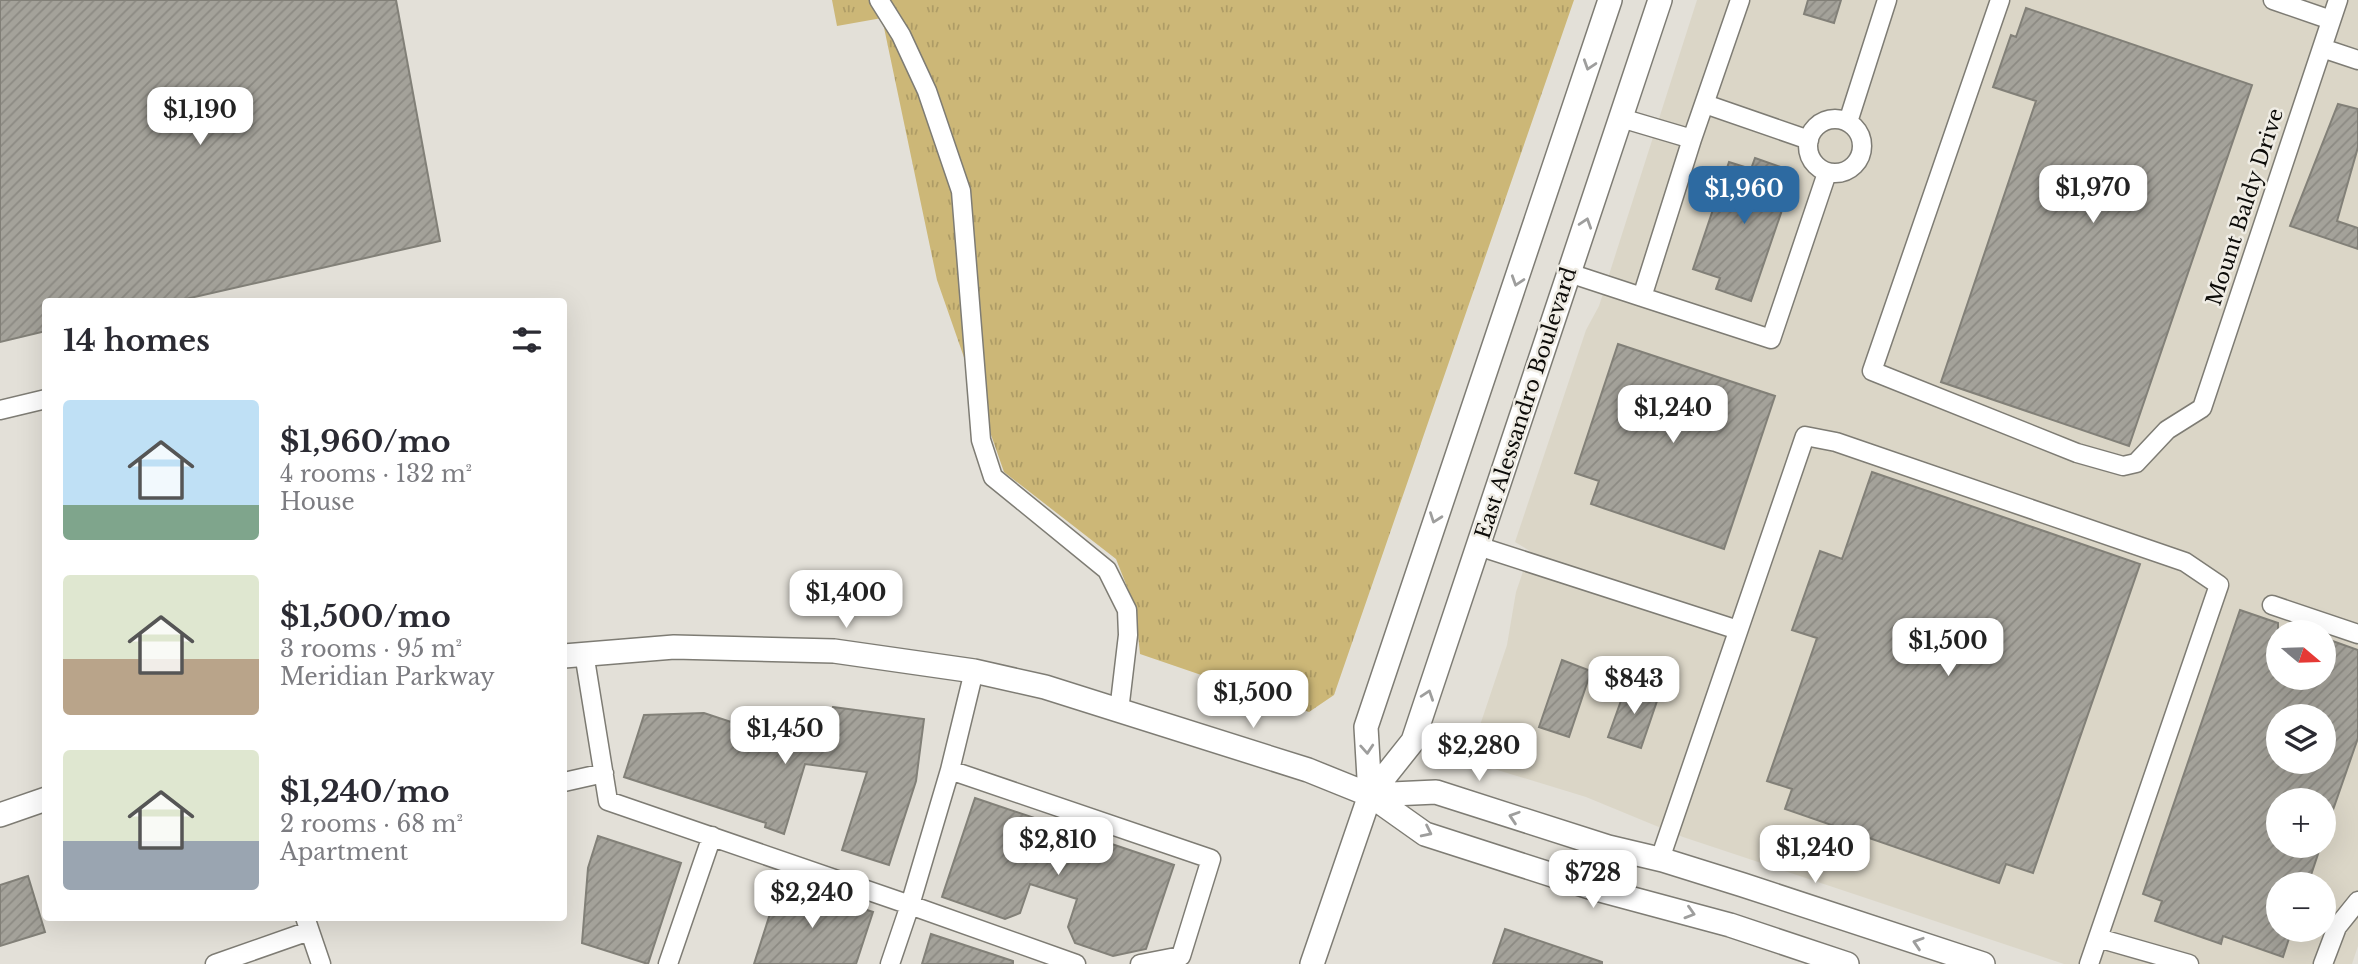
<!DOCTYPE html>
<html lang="en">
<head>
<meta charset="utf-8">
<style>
	body { margin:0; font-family:"Libre Baskerville",serif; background:#f2f2f3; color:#2b2b33; height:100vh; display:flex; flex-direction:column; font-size:26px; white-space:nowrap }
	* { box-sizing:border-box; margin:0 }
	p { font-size:23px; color:#7c7c81 }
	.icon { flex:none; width:38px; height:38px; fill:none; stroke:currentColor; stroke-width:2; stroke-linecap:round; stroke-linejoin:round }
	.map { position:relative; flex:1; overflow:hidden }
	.panel { position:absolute; left:42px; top:298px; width:525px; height:623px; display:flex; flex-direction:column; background:#fff; border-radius:7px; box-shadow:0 7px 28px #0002 }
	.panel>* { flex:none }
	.needle { width:46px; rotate:109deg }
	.fabs { position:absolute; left:2266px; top:620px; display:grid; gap:14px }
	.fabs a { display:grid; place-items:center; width:70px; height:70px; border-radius:50%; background:#fff; box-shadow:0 7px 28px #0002; font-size:35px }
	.price { position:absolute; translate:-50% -60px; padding:0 16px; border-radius:14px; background:#fff; color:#222; font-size:23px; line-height:46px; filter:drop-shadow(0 2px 4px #0008) }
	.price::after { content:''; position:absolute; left:50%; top:42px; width:21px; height:16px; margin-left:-10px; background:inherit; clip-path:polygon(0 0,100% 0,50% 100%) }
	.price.active { background:#2d6aa1; color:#fff }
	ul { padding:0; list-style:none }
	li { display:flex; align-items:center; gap:21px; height:175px; padding:0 21px }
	li span { display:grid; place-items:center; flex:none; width:196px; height:140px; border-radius:7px; color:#555 }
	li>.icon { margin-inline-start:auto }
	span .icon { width:84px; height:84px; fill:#fffc; stroke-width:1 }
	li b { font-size:30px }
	h2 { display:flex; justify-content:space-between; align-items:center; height:84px; padding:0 21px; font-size:30px }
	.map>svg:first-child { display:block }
</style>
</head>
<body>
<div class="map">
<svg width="2358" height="964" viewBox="0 0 2358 964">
	<defs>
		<pattern id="grass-tufts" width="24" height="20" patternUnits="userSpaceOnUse" patternTransform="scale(1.75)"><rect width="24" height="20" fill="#ccb777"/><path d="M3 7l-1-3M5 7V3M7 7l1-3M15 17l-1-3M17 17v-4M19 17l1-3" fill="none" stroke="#ae9c66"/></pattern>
		<pattern id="building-hatch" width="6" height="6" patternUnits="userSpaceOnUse" patternTransform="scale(1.75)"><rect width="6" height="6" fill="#a4a29a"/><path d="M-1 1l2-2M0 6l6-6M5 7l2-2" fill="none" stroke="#8c8a83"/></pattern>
	</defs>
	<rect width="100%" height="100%" fill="#e3e0d8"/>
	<path fill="#dbd6c7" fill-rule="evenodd" d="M1697,0H2358V946L2352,964H2064L1683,837L1586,797L1468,761L1507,645L1516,592L1530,551L1515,542L1586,330L1599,306ZM2278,632H2324V677H2278ZM2278,716H2324V761H2278ZM2278,800H2324V845H2278ZM2278,884H2324V929H2278Z"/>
	<path fill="url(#grass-tufts)" d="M832,0H1574L1334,695L1309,712L1140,654L1135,607L1116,559L1004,472L937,280L882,18L837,26Z"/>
	<path fill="url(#building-hatch)" stroke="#828078" stroke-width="2" fill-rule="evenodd" d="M0,0H396L440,241L177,301H46V331L0,342Z
		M1808,0H1841L1834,23L1804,14Z
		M2026,8L2252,85L2129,446L1941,382L2036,101L1993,87L2011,35L2016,37Z
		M2338,104L2358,109V147L2337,221L2358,228V249L2290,226Z
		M1755,158L1795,172L1751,301L1716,289L1720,278L1693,269L1729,162L1751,169Z
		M1618,344L1775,396L1724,549L1591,504L1599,481L1575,473Z
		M1872,472L2140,564L2033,873L2006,864L1999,883L1785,809L1792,789L1767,781L1817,638L1792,630L1820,551L1842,559Z
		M2240,610L2278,623V677H2324V638L2358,650V738L2326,830L2324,800H2278V845H2321L2308,884H2278V929H2292L2283,957L2223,936L2221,944L2155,921L2162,901L2143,894ZM2278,716H2324V761H2278Z
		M1562,660L1591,671L1569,737L1539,727Z
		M1627,684L1659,695L1641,748L1608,737Z
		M833,707L924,719L916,781L889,865L842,850L867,772L805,764L784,834L765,827L766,823L624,777L644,715L704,713L731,722L732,716L774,715L830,734Z
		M975,798L1174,865L1146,949L1113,956L1075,943L1068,927L1077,899L1030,884L1020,913L1005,919L942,897Z
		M598,836L681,863L648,964L582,943L588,868Z
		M28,876L45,932L0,946V885Z
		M789,885L873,912L856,964H754L776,895Z
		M1505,929L1602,962V964H1493Z
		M931,934L1013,961V964H922Z"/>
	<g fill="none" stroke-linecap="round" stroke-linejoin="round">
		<g stroke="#7e7c74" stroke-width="21">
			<path id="minor" d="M879,0L901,35L927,91L961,191L981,440L993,477L1107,570L1127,610L1128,635L1119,711
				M2000,0L1872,371L2077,453L2123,466L2136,463L2167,430L2202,408L2338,0
				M2273,0L2331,20
				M2322,48L2358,60
				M1705,104L1809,140
				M1621,118L1692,139L1740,0
				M1808 146a27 27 0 1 1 54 0a27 27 0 1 1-54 0Z
				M1848,122L1887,0
				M1569,273L1642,297L1692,139
				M1642,297L1771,339L1827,173
				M0,410L46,399
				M1478,546L1738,630
				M2272,605L2358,634
				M584,653L608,801L910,905L950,770L974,671
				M950,770L1211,859L1181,956L1140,964
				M564,782L604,773
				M1660,859L1805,436L1836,442L2185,562L2219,585L2089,964
				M305,917L321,964
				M2098,938L2189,964
				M215,964L309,931
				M668,964L712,836
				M890,964L910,905L1076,964
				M2323,964L2337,927L2358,901"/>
		</g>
		<g stroke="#7e7c74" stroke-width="26">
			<path id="major" d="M564,656L674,647L834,651L974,671L1045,687L1308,770L1370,795L1425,834L1596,889L1730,925L1847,964
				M1370,795L1366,727L1610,0
				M1370,795L1436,792L1608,847L1663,860L1743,885L1983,964
				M0,815L46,799
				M1312,964L1370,795L1413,741L1660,0"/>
		</g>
		<use href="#minor" stroke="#fff" stroke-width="18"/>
		<use href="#major" stroke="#fff" stroke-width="23"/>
	</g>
	<defs><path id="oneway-chevron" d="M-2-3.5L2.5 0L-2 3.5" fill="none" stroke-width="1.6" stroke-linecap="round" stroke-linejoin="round" transform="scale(1.75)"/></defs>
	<g stroke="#9e9e9d">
		<use href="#oneway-chevron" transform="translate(1589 65) rotate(108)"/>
		<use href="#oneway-chevron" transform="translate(1586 223) rotate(-72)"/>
		<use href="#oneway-chevron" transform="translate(1517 281) rotate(108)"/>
		<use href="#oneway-chevron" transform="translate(1435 518) rotate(110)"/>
		<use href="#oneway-chevron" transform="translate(1428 695) rotate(-71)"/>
		<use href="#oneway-chevron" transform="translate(1367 749) rotate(86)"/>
		<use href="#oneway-chevron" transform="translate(1514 817) rotate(-162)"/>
		<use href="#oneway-chevron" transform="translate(1427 832) rotate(26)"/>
		<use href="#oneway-chevron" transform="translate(1690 913) rotate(17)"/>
		<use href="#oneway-chevron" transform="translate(1918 943) rotate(-162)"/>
	</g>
	<g text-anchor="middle" stroke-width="5" stroke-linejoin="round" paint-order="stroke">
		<g font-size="21" fill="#0d0c09" stroke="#f0ede5">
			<text transform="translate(2245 207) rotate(-72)" y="7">Mount Baldy Drive</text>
			<text transform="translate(1526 403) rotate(-72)" y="7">East Alessandro Boulevard</text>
		</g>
	</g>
</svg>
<div class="fabs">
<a><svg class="needle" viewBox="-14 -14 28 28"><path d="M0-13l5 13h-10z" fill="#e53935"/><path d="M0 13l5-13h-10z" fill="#7c7c81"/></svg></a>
<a><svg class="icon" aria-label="layers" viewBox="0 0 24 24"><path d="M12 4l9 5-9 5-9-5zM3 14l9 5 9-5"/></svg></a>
<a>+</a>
<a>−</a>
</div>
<b class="price" style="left:200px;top:147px">$1,190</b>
<b class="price" style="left:2093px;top:225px">$1,970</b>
<b class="price active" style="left:1744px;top:226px">$1,960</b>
<b class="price" style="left:1673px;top:445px">$1,240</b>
<b class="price" style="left:846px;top:630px">$1,400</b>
<b class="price" style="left:1948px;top:678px">$1,500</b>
<b class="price" style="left:1634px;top:716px">$843</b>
<b class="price" style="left:1253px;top:730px">$1,500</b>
<b class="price" style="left:785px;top:766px">$1,450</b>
<b class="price" style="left:1479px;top:783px">$2,280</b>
<b class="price" style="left:1058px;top:877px">$2,810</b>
<b class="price" style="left:1815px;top:885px">$1,240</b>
<b class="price" style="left:1593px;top:910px">$728</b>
<b class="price" style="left:812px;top:930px">$2,240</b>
<section class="panel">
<h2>14 homes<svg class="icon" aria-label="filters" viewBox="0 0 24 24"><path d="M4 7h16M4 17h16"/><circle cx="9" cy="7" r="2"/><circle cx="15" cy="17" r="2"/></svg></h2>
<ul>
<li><span style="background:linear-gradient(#bfe0f5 75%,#7fa58c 0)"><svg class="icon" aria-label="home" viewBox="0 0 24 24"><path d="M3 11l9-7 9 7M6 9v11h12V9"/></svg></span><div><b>$1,960/mo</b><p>4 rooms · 132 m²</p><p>House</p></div></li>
<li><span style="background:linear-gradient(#dfe7d0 60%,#b9a48a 0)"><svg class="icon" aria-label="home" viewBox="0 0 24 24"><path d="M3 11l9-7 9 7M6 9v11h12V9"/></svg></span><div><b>$1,500/mo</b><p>3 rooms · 95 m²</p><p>Meridian Parkway</p></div></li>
<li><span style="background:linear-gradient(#dfe7d0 65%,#9aa5b1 0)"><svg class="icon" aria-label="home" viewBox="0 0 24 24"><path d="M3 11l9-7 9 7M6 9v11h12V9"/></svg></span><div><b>$1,240/mo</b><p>2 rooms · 68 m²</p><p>Apartment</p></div></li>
</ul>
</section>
</div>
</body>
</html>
